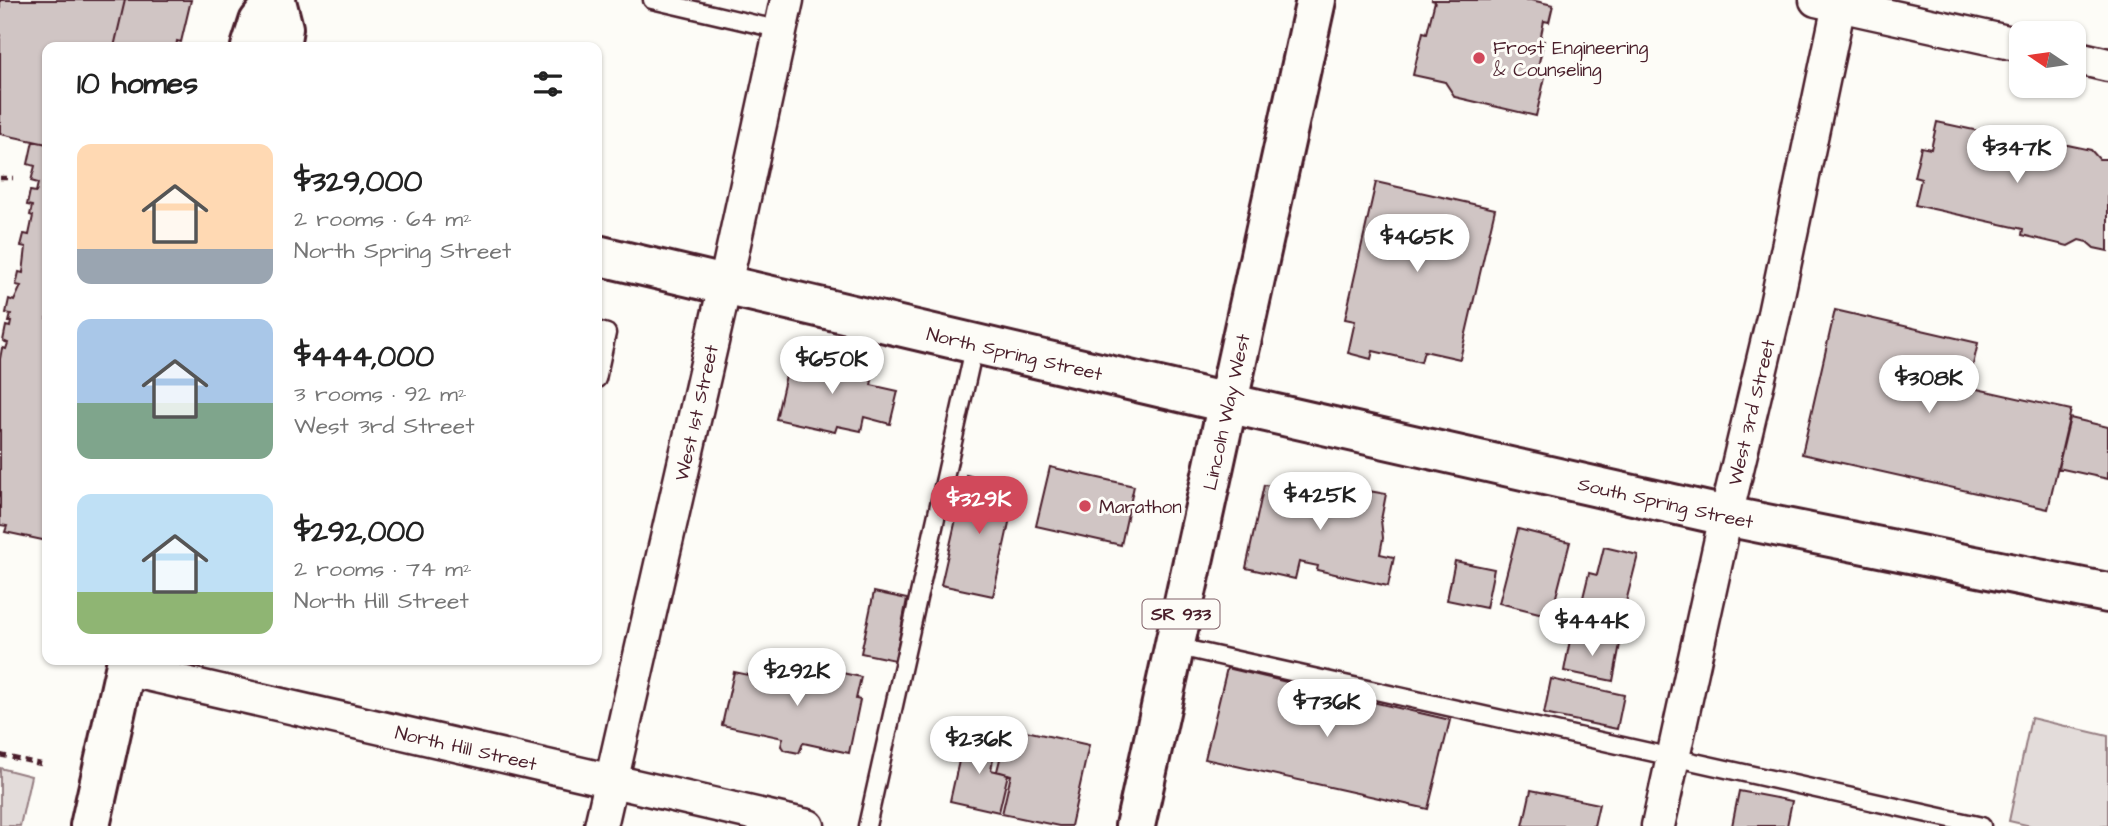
<!DOCTYPE html>
<html lang="en">
<head>
<meta charset="utf-8">
<style>
	body { margin:0; font-family:"Architects Daughter",sans-serif; background:#f6f6f6; color:#222; height:100vh; display:flex; flex-direction:column; font-size:26px; white-space:nowrap }
	* { box-sizing:border-box; margin:0 }
	p { font-size:23px; color:#767676 }
	.icon { flex:none; width:38px; height:38px; fill:none; stroke:currentColor; stroke-width:2; stroke-linecap:round; stroke-linejoin:round }
	.map { position:relative; flex:1; overflow:hidden }
	.panel { position:absolute; left:42px; top:42px; width:560px; height:623px; display:flex; flex-direction:column; background:#fff; border-radius:14px; box-shadow:0 2px 5px #0004 }
	.panel>* { flex:none }
	.needle { width:46px; rotate:283deg }
	.controls { position:absolute; left:2009px; top:21px; display:grid; gap:14px }
	.controls a { display:grid; place-items:center; width:77px; height:77px; border-radius:14px; background:#fff; box-shadow:0 2px 5px #0004; font-size:35px }
	.price { position:absolute; translate:-50% -60px; padding:0 16px; border-radius:24px; background:#fff; color:#222; font-size:23px; line-height:46px; filter:drop-shadow(0 2px 4px #0008) }
	.price::after { content:''; position:absolute; left:50%; top:42px; width:21px; height:16px; margin-left:-10px; background:inherit; clip-path:polygon(0 0,100% 0,50% 100%) }
	.price.selected { background:#d1495b; color:#fff }
	ul { padding:0; list-style:none }
	li { display:flex; align-items:center; gap:21px; height:175px; padding:0 35px }
	li span { display:grid; place-items:center; flex:none; width:196px; height:140px; border-radius:14px; color:#555 }
	li>.icon { margin-inline-start:auto }
	span .icon { width:84px; height:84px; fill:#fffc; stroke-width:1 }
	li b { font-size:30px }
	h2 { display:flex; justify-content:space-between; align-items:center; height:84px; padding:0 35px; font-size:30px }
	.map>svg:first-child { display:block }
</style>
</head>
<body>
<div class="map">
<svg width="2108" height="826" viewBox="0 0 2108 826">
	<rect width="100%" height="100%" fill="#fdfcf7"/>
	<filter id="ink" filterUnits="userSpaceOnUse"><feTurbulence type="fractalNoise" baseFrequency=".0143" numOctaves="2"/><feDisplacementMap in="SourceGraphic" scale="14" xChannelSelector="R" yChannelSelector="G"/><feConvolveMatrix kernelMatrix="1 2 1 2 8 2 1 2 1" color-interpolation-filters="sRGB"/></filter>
	<g filter="url(#ink)">
		<path fill="#e3dcda" stroke="#967e82" stroke-width="2" d="M2031,718L2108,736V826H2031L2009,821Z
			M0,768L31,776L20,826H0Z"/>
		<path fill="#d0c5c4" stroke="#4a1f2b" stroke-width="2" d="M0,0H125L114,47H47V144L0,134Z
			M125,0H191L181,42L177,41L176,47H114Z
			M1431,0H1531L1553,5L1549,22L1544,21L1540,40L1544,41L1536,75L1545,77L1536,116L1455,97L1445,82L1413,75L1423,32L1427,33L1435,1Z
			M1937,122L2043,145L2044,140L2091,150L2099,159H2108V251L2094,248L2087,242L2079,240L2068,246L2022,235L2023,229L1915,205L1921,179L1914,177L1921,147L1931,149Z
			M33,141L47,144V541L5,532L7,526L0,525V359L2,348L6,349L8,343L3,341L6,326L10,327L11,322H9L11,314L6,313L9,299L14,301L21,286L16,285L19,272L23,273L26,247L21,246L24,234L29,235L33,216L30,215L32,206L27,205L30,191L36,192L38,183L31,181L35,166L28,164Z
			M1376,182L1495,209L1460,359L1424,351L1421,362L1373,351L1371,359L1348,353L1355,321L1345,319Z
			M1835,310L1978,343L1968,387L2071,410L2048,509L1802,454Z
			M791,353L850,367L849,371L873,376L871,385L898,391L890,424L864,417L861,431L837,426L835,432L776,419Z
			M2070,418L2108,427V479L2058,468Z
			M1050,467L1134,486L1121,545L1036,526Z
			M966,475L1017,486L993,596L941,585Z
			M1297,475L1302,484L1339,492L1341,486L1386,494L1381,520L1383,538L1380,554L1394,557L1388,586L1317,570L1318,566L1299,562L1295,579L1246,568L1264,485L1277,487Z
			M1518,529L1570,542L1551,616L1499,603Z
			M1604,547L1638,555L1619,629L1578,618L1589,573L1597,575Z
			M1455,561L1494,569L1486,608L1447,600Z
			M874,592L907,599L895,660L861,653Z
			M1571,635L1620,644L1613,681L1564,671Z
			M785,668L817,675L819,668L861,677L856,699L860,700L849,753L803,743L799,753L784,750L781,746L783,738L722,725L734,672L781,682Z
			M1227,668L1450,720L1428,809L1205,759Z
			M1551,679L1624,695L1617,729L1544,714Z
			M1008,727L1089,745L1071,826H1059L1002,814L1011,775L997,771Z
			M965,734L997,740L991,770L1008,774L999,812L950,801Z
			M1531,790L1599,804L1594,826H1523Z
			M1739,791L1792,801L1787,826H1732Z"/>
		<g fill="none" stroke-linecap="round" stroke-linejoin="round">
			<g stroke="#4a1f2b" stroke-width="21">
				<path id="lane" d="M652,0L781,30
					M597,330L607,333L597,379
					M1174,646L1982,826
					M867,826L975,344"/>
			</g>
			<g stroke="#4a1f2b" stroke-width="37">
				<g id="street">
					<path d="M1816,0L2021,45"/>
					<path d="M2074,57L2108,65"/>
					<path id="s1" d="M125,669L808,826"/>
					<path id="s2" d="M601,826L725,285L787,0"/>
					<path id="s3" d="M1658,826L1726,516L1774,314L1840,0"/>
				</g>
			</g>
			<g stroke="#4a1f2b" stroke-width="44">
				<g id="secondary">
					<path d="M276,1L283,28L280,47"/>
					<path d="M251,47L259,22L276,0"/>
					<path id="s4" d="M597,255L1227,403L1726,516L2108,593"/>
					<path d="M90,826L127,660"/>
				</g>
			</g>
			<g stroke="#4a1f2b" stroke-width="44">
				<g id="primary">
					<path id="s5" d="M1135,826L1316,0"/>
				</g>
			</g>
			<path stroke="#4a1f2b" stroke-width="4.5" stroke-dasharray="7 5" stroke-linecap="butt" d="M0,178H13
				M0,755L41,764"/>
			<use href="#lane" stroke="#fdfcf7" stroke-width="16"/>
			<use href="#street" stroke="#fdfcf7" stroke-width="32"/>
			<use href="#secondary" stroke="#fdfcf7" stroke-width="38"/>
			<use href="#primary" stroke="#fdfcf7" stroke-width="38"/>
		</g>
	</g>
	<g fill="#d1495b" stroke="#fdfcf7" stroke-width="2.5">
		<circle cx="1479" cy="58" r="7"/>
		<circle cx="1085" cy="506" r="7"/>
	</g>
	<g text-anchor="middle" stroke-width="6" stroke-linejoin="round" paint-order="stroke">
		<rect fill="#fdfcf7" stroke="#806168" stroke-width="2" x="1142.5" y="599.5" width="77" height="29" rx="5"/>
		<g font-size="18" font-weight="bold" fill="#4a1f2b">
			<text x="1181" y="620">SR 933</text>
		</g>
		<g font-size="19" fill="#4a1f2b" stroke="#fdfcf7" text-anchor="start">
			<text x="1493" y="54">Frost Engineering<tspan x="1493" dy="22">&amp; Counseling</tspan></text>
			<text x="1099" y="513">Marathon</text>
		</g>
		<g font-size="19" fill="#4a1f2b" stroke="#fdfcf7">
			<text dy="7" stroke="none"><textPath href="#s4" startOffset="429">North Spring Street</textPath></text>
			<text dy="7" stroke="none"><textPath href="#s2" startOffset="424">West 1st Street</textPath></text>
			<text dy="7" stroke="none"><textPath href="#s5" startOffset="424">Lincoln Way West</textPath></text>
			<text dy="7" stroke="none"><textPath href="#s3" startOffset="424">West 3rd Street</textPath></text>
			<text dy="7" stroke="none"><textPath href="#s4" startOffset="1097">South Spring Street</textPath></text>
			<text dy="7" stroke="none"><textPath href="#s1" startOffset="350">North Hill Street</textPath></text>
		</g>
	</g>
</svg>
<div class="controls">
<a><svg class="needle" viewBox="-14 -14 28 28"><path d="M0-13l5 13h-10z" fill="#e53935"/><path d="M0 13l5-13h-10z" fill="#767676"/></svg></a>
</div>
<b class="price" style="left:2017px;top:185px">$347K</b>
<b class="price" style="left:1417px;top:274px">$465K</b>
<b class="price" style="left:832px;top:396px">$650K</b>
<b class="price" style="left:1929px;top:415px">$308K</b>
<b class="price" style="left:1320px;top:532px">$425K</b>
<b class="price selected" style="left:979px;top:536px">$329K</b>
<b class="price" style="left:1592px;top:658px">$444K</b>
<b class="price" style="left:797px;top:708px">$292K</b>
<b class="price" style="left:1327px;top:739px">$736K</b>
<b class="price" style="left:979px;top:776px">$236K</b>
<section class="panel">
<h2>10 homes<svg class="icon" aria-label="filters" viewBox="0 0 24 24"><path d="M4 7h16M4 17h16"/><circle cx="9" cy="7" r="2"/><circle cx="15" cy="17" r="2"/></svg></h2>
<ul>
<li><span style="background:linear-gradient(#ffd9b3 75%,#9aa5b1 0)"><svg class="icon" aria-label="home" viewBox="0 0 24 24"><path d="M3 11l9-7 9 7M6 9v11h12V9"/></svg></span><div><b>$329,000</b><p>2 rooms · 64 m²</p><p>North Spring Street</p></div></li>
<li><span style="background:linear-gradient(#a9c7e8 60%,#7fa58c 0)"><svg class="icon" aria-label="home" viewBox="0 0 24 24"><path d="M3 11l9-7 9 7M6 9v11h12V9"/></svg></span><div><b>$444,000</b><p>3 rooms · 92 m²</p><p>West 3rd Street</p></div></li>
<li><span style="background:linear-gradient(#bfe0f5 70%,#8fb573 0)"><svg class="icon" aria-label="home" viewBox="0 0 24 24"><path d="M3 11l9-7 9 7M6 9v11h12V9"/></svg></span><div><b>$292,000</b><p>2 rooms · 74 m²</p><p>North Hill Street</p></div></li>
</ul>
</section>
</div>
</body>
</html>
